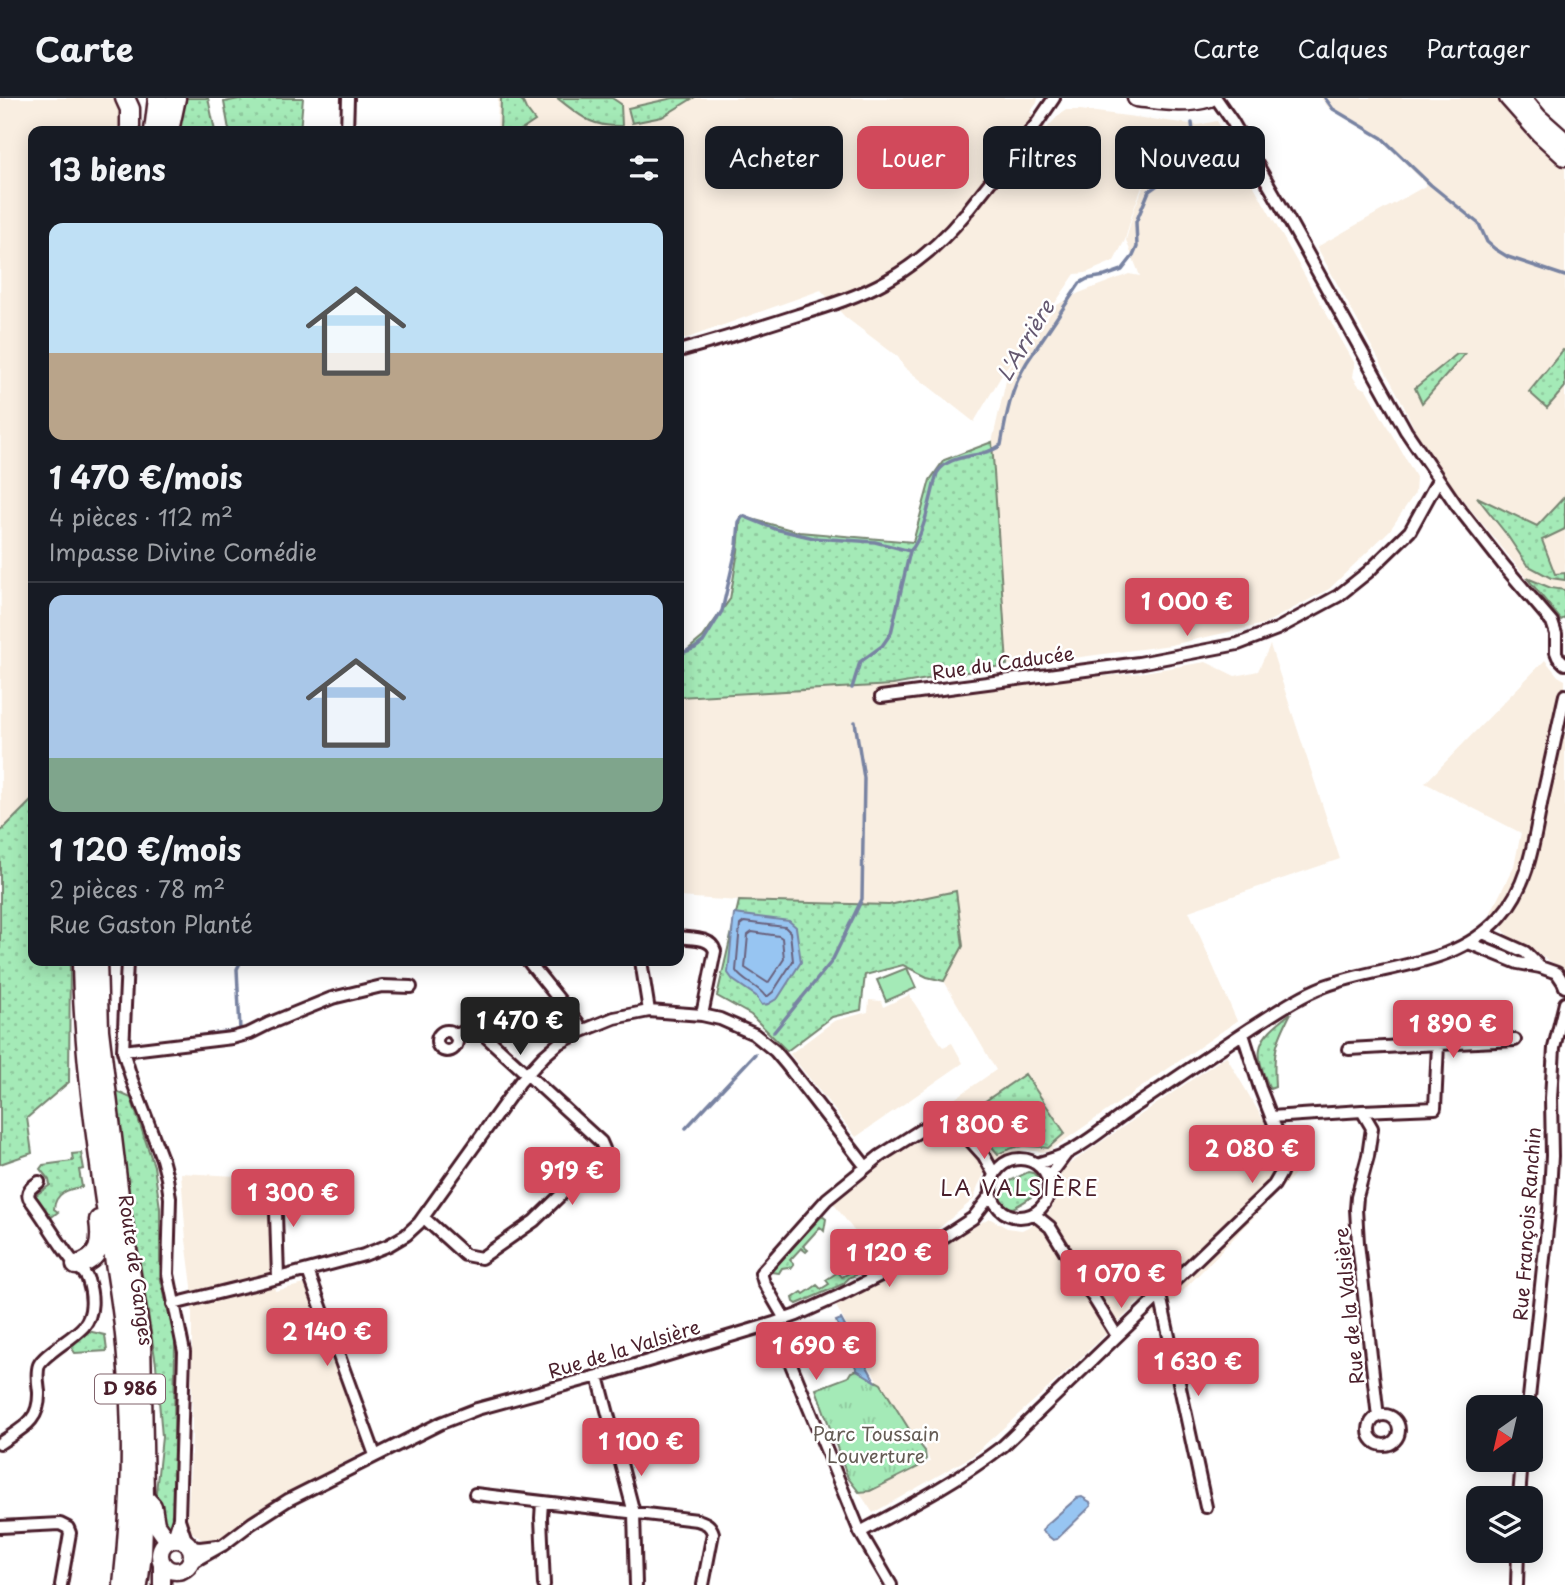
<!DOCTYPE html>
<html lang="fr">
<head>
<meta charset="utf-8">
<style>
	body { margin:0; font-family:"Playpen Sans",sans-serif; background:#242831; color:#f1f3f6; height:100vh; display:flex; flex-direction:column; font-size:26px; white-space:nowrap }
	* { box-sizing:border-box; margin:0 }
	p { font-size:23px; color:#9ea1a6 }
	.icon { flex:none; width:38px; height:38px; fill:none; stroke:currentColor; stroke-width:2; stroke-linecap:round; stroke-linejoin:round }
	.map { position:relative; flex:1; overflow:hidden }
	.drawer { position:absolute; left:28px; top:28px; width:656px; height:840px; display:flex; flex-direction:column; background:#171b24; border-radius:14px; box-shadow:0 4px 18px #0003 }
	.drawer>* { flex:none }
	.hud { position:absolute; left:705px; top:28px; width:665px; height:63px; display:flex; gap:14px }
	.needle { width:46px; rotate:214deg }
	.controls { position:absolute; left:1466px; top:1297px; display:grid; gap:14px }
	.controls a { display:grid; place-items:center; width:77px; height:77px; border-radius:14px; background:#171b24; box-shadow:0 4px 18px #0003; font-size:35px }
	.price { position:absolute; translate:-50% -60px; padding:0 16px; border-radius:7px; background:#d1495b; color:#fff; font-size:23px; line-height:46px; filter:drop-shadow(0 2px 4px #0008) }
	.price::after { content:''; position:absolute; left:50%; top:42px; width:21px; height:16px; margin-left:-10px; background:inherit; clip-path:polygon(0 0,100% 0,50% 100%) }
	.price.selected { background:#222; color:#fff }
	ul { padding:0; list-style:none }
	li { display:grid; align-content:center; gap:14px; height:371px; padding:0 21px }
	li+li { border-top:2px solid #363941 }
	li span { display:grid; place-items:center; height:217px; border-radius:14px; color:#555 }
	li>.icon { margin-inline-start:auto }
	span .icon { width:126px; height:126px; fill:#fffc; stroke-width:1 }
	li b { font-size:30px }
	h2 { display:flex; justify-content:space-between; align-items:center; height:84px; padding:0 21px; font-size:30px }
	.tag { padding:0 24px; border-radius:14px; background:#171b24; box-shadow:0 4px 18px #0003; font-size:24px; line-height:63px }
	.tag.selected { background:#d1495b; color:#fff }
	header { display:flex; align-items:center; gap:42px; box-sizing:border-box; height:98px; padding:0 35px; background:#171b24; border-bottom:2px solid #363941 }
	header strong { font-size:33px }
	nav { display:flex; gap:38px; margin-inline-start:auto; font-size:24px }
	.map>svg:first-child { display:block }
</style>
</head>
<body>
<header>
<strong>Carte</strong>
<nav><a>Carte</a><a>Calques</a><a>Partager</a></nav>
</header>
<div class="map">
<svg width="1565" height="1487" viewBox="0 0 1565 1487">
	<defs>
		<pattern id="grass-dots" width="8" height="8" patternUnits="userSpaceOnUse" patternTransform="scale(1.75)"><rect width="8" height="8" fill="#a4eab7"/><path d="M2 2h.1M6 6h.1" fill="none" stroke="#8fc89e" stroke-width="1.8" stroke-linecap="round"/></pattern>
		<pattern id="park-tufts" width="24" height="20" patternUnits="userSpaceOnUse" patternTransform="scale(1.75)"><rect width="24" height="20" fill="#a4eab7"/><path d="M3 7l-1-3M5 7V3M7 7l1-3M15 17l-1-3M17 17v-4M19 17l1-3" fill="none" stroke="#8fc89e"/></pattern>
	</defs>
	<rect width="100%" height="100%" fill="#fff"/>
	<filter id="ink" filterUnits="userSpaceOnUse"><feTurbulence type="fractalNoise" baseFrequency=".0143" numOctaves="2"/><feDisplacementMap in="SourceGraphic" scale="14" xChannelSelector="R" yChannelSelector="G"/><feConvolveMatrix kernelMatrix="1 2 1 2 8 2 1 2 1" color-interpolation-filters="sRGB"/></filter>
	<g filter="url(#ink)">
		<path fill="#f9eee1" d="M0,0H117L124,14L122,33H33V701L1,734Z
			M498,0H1038L1037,5L1030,14L1047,30L1059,17L1066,12H1080L1198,27L1217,23L1355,266L1353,279L1359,288L1366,291L1416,379L1415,395L1390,432L1329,491L1264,526L1171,547L1066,561L1064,554L1053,555V562L1007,567L992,344L1009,270L1057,207L1079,195L1129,176L1140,178L1126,142L1134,112L1143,90L1179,64L1160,75L1142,89L1132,116L1125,142L1114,163L1086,175L1075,176L1042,224L1006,270L974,324L904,269L898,259L845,219L821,192L679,243V33H497Z
			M1321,0H1499L1515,22L1565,67V520L1561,522L1450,386L1415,332L1401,302L1317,149L1427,87L1382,42L1329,10Z
			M1270,547L1340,761L1189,813L1237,923L1049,1053L1043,1054L1026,1052L1005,1057L997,1061L986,1072L978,1088L974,1101L938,1131L879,1166L827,1097L876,1055L996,972L944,883L963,848L955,794L889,807L739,803L679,799V599L893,587L926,599L1063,582L1138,575L1206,564L1235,578L1258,573Z
			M1545,562L1558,578L1565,582V872L1508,838L1491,814L1514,768L1521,735L1425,685Z
			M909,897L943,949L952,945L963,965L856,1039L790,956L834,923L868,914L869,902L881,903L883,909Z
			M1226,958L1295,1076L1157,1220L1139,1204L1065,1275L972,1358L873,1415L859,1394L870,1393L930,1364L924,1346L908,1331L876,1280L836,1208L910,1167L989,1120L1007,1130L1022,1132L1036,1125L1051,1112L1058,1092L1062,1071Z
			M181,1075L272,1080L273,1170L275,1193L305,1186L367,1352L260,1410L227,1439L206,1445L187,1430L192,1339V1188L186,1142Z"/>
		<path fill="url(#grass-dots)" stroke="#778471" stroke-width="2" d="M185,0H208L215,33L178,32Z
			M244,0H303L300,33L229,32L224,4Z
			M501,0H521L526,11L535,23L520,33H500Z
			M557,0H612L621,6L622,28C590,29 581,18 557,0Z
			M673,0H693L662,19L632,25L628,10Z
			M1563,252L1565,253V289L1547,310L1529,294Z
			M1457,256H1465L1422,305L1415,290Z
			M992,344L1007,567L893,587L679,599V559L703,539L730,501L738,453L741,418L799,434L913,444L930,382L944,362Z
			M1565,398V431L1542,442L1555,476L1565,475V482L1551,480L1527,467L1507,437L1477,399L1537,428Z
			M1527,480L1551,490L1565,492V520L1561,522Z
			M33,701V863H70L69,984L27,1020L32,1055L0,1066V734Z
			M956,793L963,848L944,883L927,879L903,867L865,877L861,912L832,919L787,953L751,917L717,898L739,803L889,807Z
			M1291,915C1275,946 1273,954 1275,989L1270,991C1252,951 1256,941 1291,915Z
			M1025,976L1065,1035L1048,1050C1026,1047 1018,1046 998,1056L965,1017Z
			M113,992L131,1000L154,1068L160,1110V1178L175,1241L173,1430H166L155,1403L162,1339L156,1266Z
			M81,1055L84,1071L79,1072L82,1089C68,1091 55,1095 54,1111L58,1114L49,1121L35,1101L36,1097L50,1087L49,1082L40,1071L43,1067L73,1063L72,1056Z
			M1028,1074L1033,1075L1039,1080C1038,1099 1027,1102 1011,1111C1003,1107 1000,1103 999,1095L1006,1085Z
			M822,1118L826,1121L824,1133L820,1129L803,1148L808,1152L806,1154L801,1150L790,1162L794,1166L791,1170L788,1169L782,1170L779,1175L770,1174Z
			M849,1166L856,1177L850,1179L843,1186L797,1206L794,1204L793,1200L802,1194L804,1196L817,1187L821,1191L829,1186L826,1182L838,1174L842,1179L849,1175L845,1169Z
			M88,1233L105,1237L107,1253L75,1255L71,1249Z"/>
		<path fill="url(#park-tufts)" stroke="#778471" stroke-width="2" d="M857,1272L881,1286L914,1339L925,1353L926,1362L924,1366L870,1393L859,1394L848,1380L816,1291L848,1279L851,1274Z"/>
		<path fill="#a4eab7" stroke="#778471" stroke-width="2" d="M907,870L916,890L886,903L877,882Z"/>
		<path fill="#97c5f2" stroke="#7883a2" stroke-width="2" d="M734,816L789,823L796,829L801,864L778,900L768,906L762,907L756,898L733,882L728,875Z
			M841,1221L875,1283L857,1272L836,1223Z
			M1082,1399L1090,1404L1091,1408L1057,1441L1053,1442L1042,1433L1045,1428L1077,1400Z"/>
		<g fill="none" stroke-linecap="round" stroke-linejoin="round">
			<path stroke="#69617b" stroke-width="2" d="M744,824L785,829L790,834L793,863L773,894L768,898H765C757,887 743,884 736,873L740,827Z
				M752,834L779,838L782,840L784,861L768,885L745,870L748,837Z"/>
			<path stroke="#7883a2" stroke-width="3.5" d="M1325,0L1333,11L1382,40L1431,87L1479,126L1487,144L1495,151L1508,159L1565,178
				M679,556L695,550L703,544L722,513L737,448L739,424L743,418L775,431L814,440L875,444L910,453
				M852,590L860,564L882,548L891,535L910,453C923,442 932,393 937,375C950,354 983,361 1001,347C1006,318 1011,290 1027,264L1080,185L1087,181L1105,178L1122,172L1133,158L1137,149L1136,124L1149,93L1183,69L1195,52L1192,25
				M774,934L832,863L862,801L864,680L855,624
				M161,943L240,932L237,871L241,863
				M686,1030L755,956"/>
			<g stroke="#4a1f2b" stroke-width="16">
				<path id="street" d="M1216,0L1232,23L1281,108L1406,333L1457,408L1505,469L1552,524L1556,536V554L1558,559L1565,566
					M347,33L348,0
					M968,112L1037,25L1054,0
					M679,253C719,242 758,230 798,217C828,208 860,198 888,182C918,165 943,143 965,116
					M881,599L1139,565L1238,546L1277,531L1338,498L1368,474L1410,433L1438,382
					M1483,835L1525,854L1540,869
					M679,839C692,841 711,839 715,853L702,917
					M1469,845L1518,865L1540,869L1557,875L1563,884L1565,889
					M127,863L123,953L132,982L162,1061L167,1080L170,1100L168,1176L184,1254L179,1420L172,1442
					M528,863L578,925L582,933
					M641,863L649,913
					M437 943a10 10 0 1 1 20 0a10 10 0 1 1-20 0Z
					M1438,946L1515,942
					M1349,951L1438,946L1435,1010L1362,1013
					M123,953L232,940L250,935L268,926L332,900L382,888L411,889
					M1271,1019L1362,1013L1372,1030L1368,1058L1357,1099L1356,1111L1358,1145L1378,1319
					M991 1090a29 29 0 1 1 58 0a29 29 0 1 1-58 0Z
					M1037,1066C1047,1062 1058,1060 1067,1055C1089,1044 1108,1027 1128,1013C1169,985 1210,957 1251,930C1275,915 1299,898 1325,888C1384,866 1455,870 1500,819C1529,787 1534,742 1542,701C1550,667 1557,632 1565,597
					M1048,1080L1066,1056
					M275,1082L278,1180
					M1034,1116L1050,1129L1117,1238
					M423,1119L465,1157L481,1160L534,1123L599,1060L604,1051L601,1044L481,934L470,930L455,938
					M308,1173L375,1357
					M1160,1197L1206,1409
					M173,1206L278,1180L364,1157L389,1147L406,1137L419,1125L520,984L544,958L558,946L582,933L614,920L649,913L702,917L720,921L754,936L775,953L786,966L866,1069
					M785,1221L764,1185L761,1175L827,1101L880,1058L946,1016L984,1058L994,1076
					M774,1225L860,1434C909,1408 959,1382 1003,1348L1274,1087L1281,1075L1285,1059L1283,1049L1260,990L1243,936
					M598,1278L634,1415L636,1487
					M1528,1309L1549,1113L1552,1058L1551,1000L1554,950L1565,905
					M1369 1332a15 15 0 1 1 30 0a15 15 0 1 1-30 0Z
					M0,1345C22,1330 40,1324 39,1294C38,1285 36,1275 39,1267C44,1256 74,1240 84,1228C94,1216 93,1197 88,1182C86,1175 80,1171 75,1166C58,1145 45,1121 29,1100C26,1092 33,1088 39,1084
					M475,1396L697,1422C706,1425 710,1426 713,1435L703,1487
					M1519,1400L1522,1362
					M542,1404L541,1420L544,1487
					M179,1421L187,1445
					M0,1429L60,1426L68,1430L70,1435L61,1487
					M860,1434L891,1487
					M190,1449L200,1450L217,1448
					M191,1465L223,1447L252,1425L288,1402L441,1325L477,1311L598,1278L774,1225L797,1217L839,1198L904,1165L973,1120L991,1097
					M1517,1487L1518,1452"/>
			</g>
			<g stroke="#4a1f2b" stroke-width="21">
				<path id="secondary" d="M1136,0C1163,3 1184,8 1210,0
					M1508,0L1539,35L1565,59
					M1522,0L1538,19L1565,43
					M144,1398L153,1408L156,1426L168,1443
					M160 1457a16 16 0 1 1 32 0a16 16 0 1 1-32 0Z
					M162,1487V1466"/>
			</g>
			<g stroke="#4a1f2b" stroke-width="23">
				<path id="primary" d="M125,0L130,11V33
					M154,33L158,0
					M169,33L176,0
					M82,863C83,940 93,1019 104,1096C111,1146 122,1197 126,1248C134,1328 132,1407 123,1487
					M97,863L99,932L121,1114L141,1242L144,1398L142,1456L138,1487
					M76,1167C101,1162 102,1144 99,1122"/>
			</g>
			<use href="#street" stroke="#fff" stroke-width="10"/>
			<use href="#secondary" stroke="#fff" stroke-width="16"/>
			<use href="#primary" stroke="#fff" stroke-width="18"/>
		</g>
	</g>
	<g text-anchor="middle" stroke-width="5" stroke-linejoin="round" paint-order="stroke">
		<rect fill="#fff" stroke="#80626b" stroke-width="2" x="95" y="1276.5" width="70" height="29" rx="5"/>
		<g font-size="18" font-weight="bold" fill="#4a1f2b">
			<text x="130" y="1297">D 986</text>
		</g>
		<g font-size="19" fill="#4a1f2b" stroke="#fff">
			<text transform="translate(1003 565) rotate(-8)" y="7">Rue du Caducée</text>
			<text transform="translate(1527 1126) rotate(-86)" y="7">Rue François Ranchin</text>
			<text transform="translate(136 1172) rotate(82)" y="7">Route de Ganges</text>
			<text transform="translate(1349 1208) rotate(-96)" y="7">Rue de la Valsière</text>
			<text transform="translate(624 1251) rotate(-17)" y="7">Rue de la Valsière</text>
		</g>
		<g font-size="19" fill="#655c55" stroke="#fff">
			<text x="876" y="1343">Parc Toussain<tspan x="876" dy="22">Louverture</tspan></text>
		</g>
		<g font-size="21" font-style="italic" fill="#655971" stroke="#fff">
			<text transform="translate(1026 243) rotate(-59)" y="7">L'Arrière</text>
		</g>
		<g font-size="21" letter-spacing="2" fill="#4a1f2b" stroke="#fff">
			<text x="1020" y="1098">LA VALSIÈRE</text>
		</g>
	</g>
</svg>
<div class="controls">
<a><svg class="needle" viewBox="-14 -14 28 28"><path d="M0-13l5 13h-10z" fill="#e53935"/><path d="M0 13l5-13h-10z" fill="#9ea1a6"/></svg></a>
<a><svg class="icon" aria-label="layers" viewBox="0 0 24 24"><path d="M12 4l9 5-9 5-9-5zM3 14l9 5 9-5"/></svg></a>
</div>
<b class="price" style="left:1187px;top:540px">1 000 €</b>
<b class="price selected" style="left:520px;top:959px">1 470 €</b>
<b class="price" style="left:1453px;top:962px">1 890 €</b>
<b class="price" style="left:984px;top:1063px">1 800 €</b>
<b class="price" style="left:1252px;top:1087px">2 080 €</b>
<b class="price" style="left:572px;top:1109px">919 €</b>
<b class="price" style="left:293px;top:1131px">1 300 €</b>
<b class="price" style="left:889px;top:1191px">1 120 €</b>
<b class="price" style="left:1121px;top:1212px">1 070 €</b>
<b class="price" style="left:327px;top:1270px">2 140 €</b>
<b class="price" style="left:816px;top:1284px">1 690 €</b>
<b class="price" style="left:1198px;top:1300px">1 630 €</b>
<b class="price" style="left:641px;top:1380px">1 100 €</b>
<div class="hud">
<a class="tag">Acheter</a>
<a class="tag selected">Louer</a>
<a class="tag">Filtres</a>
<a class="tag">Nouveau</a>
</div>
<section class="drawer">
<h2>13 biens<svg class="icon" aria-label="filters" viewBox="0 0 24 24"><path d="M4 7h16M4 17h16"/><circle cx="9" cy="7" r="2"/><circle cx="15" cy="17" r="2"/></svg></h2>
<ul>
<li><span style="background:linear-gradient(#bfe0f5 60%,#b9a48a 0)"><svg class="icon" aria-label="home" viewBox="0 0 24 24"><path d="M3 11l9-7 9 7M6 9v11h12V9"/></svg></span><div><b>1 470 €/mois</b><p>4 pièces · 112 m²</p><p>Impasse Divine Comédie</p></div></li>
<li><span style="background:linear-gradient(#a9c7e8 75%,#7fa58c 0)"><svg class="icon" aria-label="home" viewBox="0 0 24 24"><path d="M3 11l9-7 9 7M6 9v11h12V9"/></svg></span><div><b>1 120 €/mois</b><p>2 pièces · 78 m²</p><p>Rue Gaston Planté</p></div></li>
</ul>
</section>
</div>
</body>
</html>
